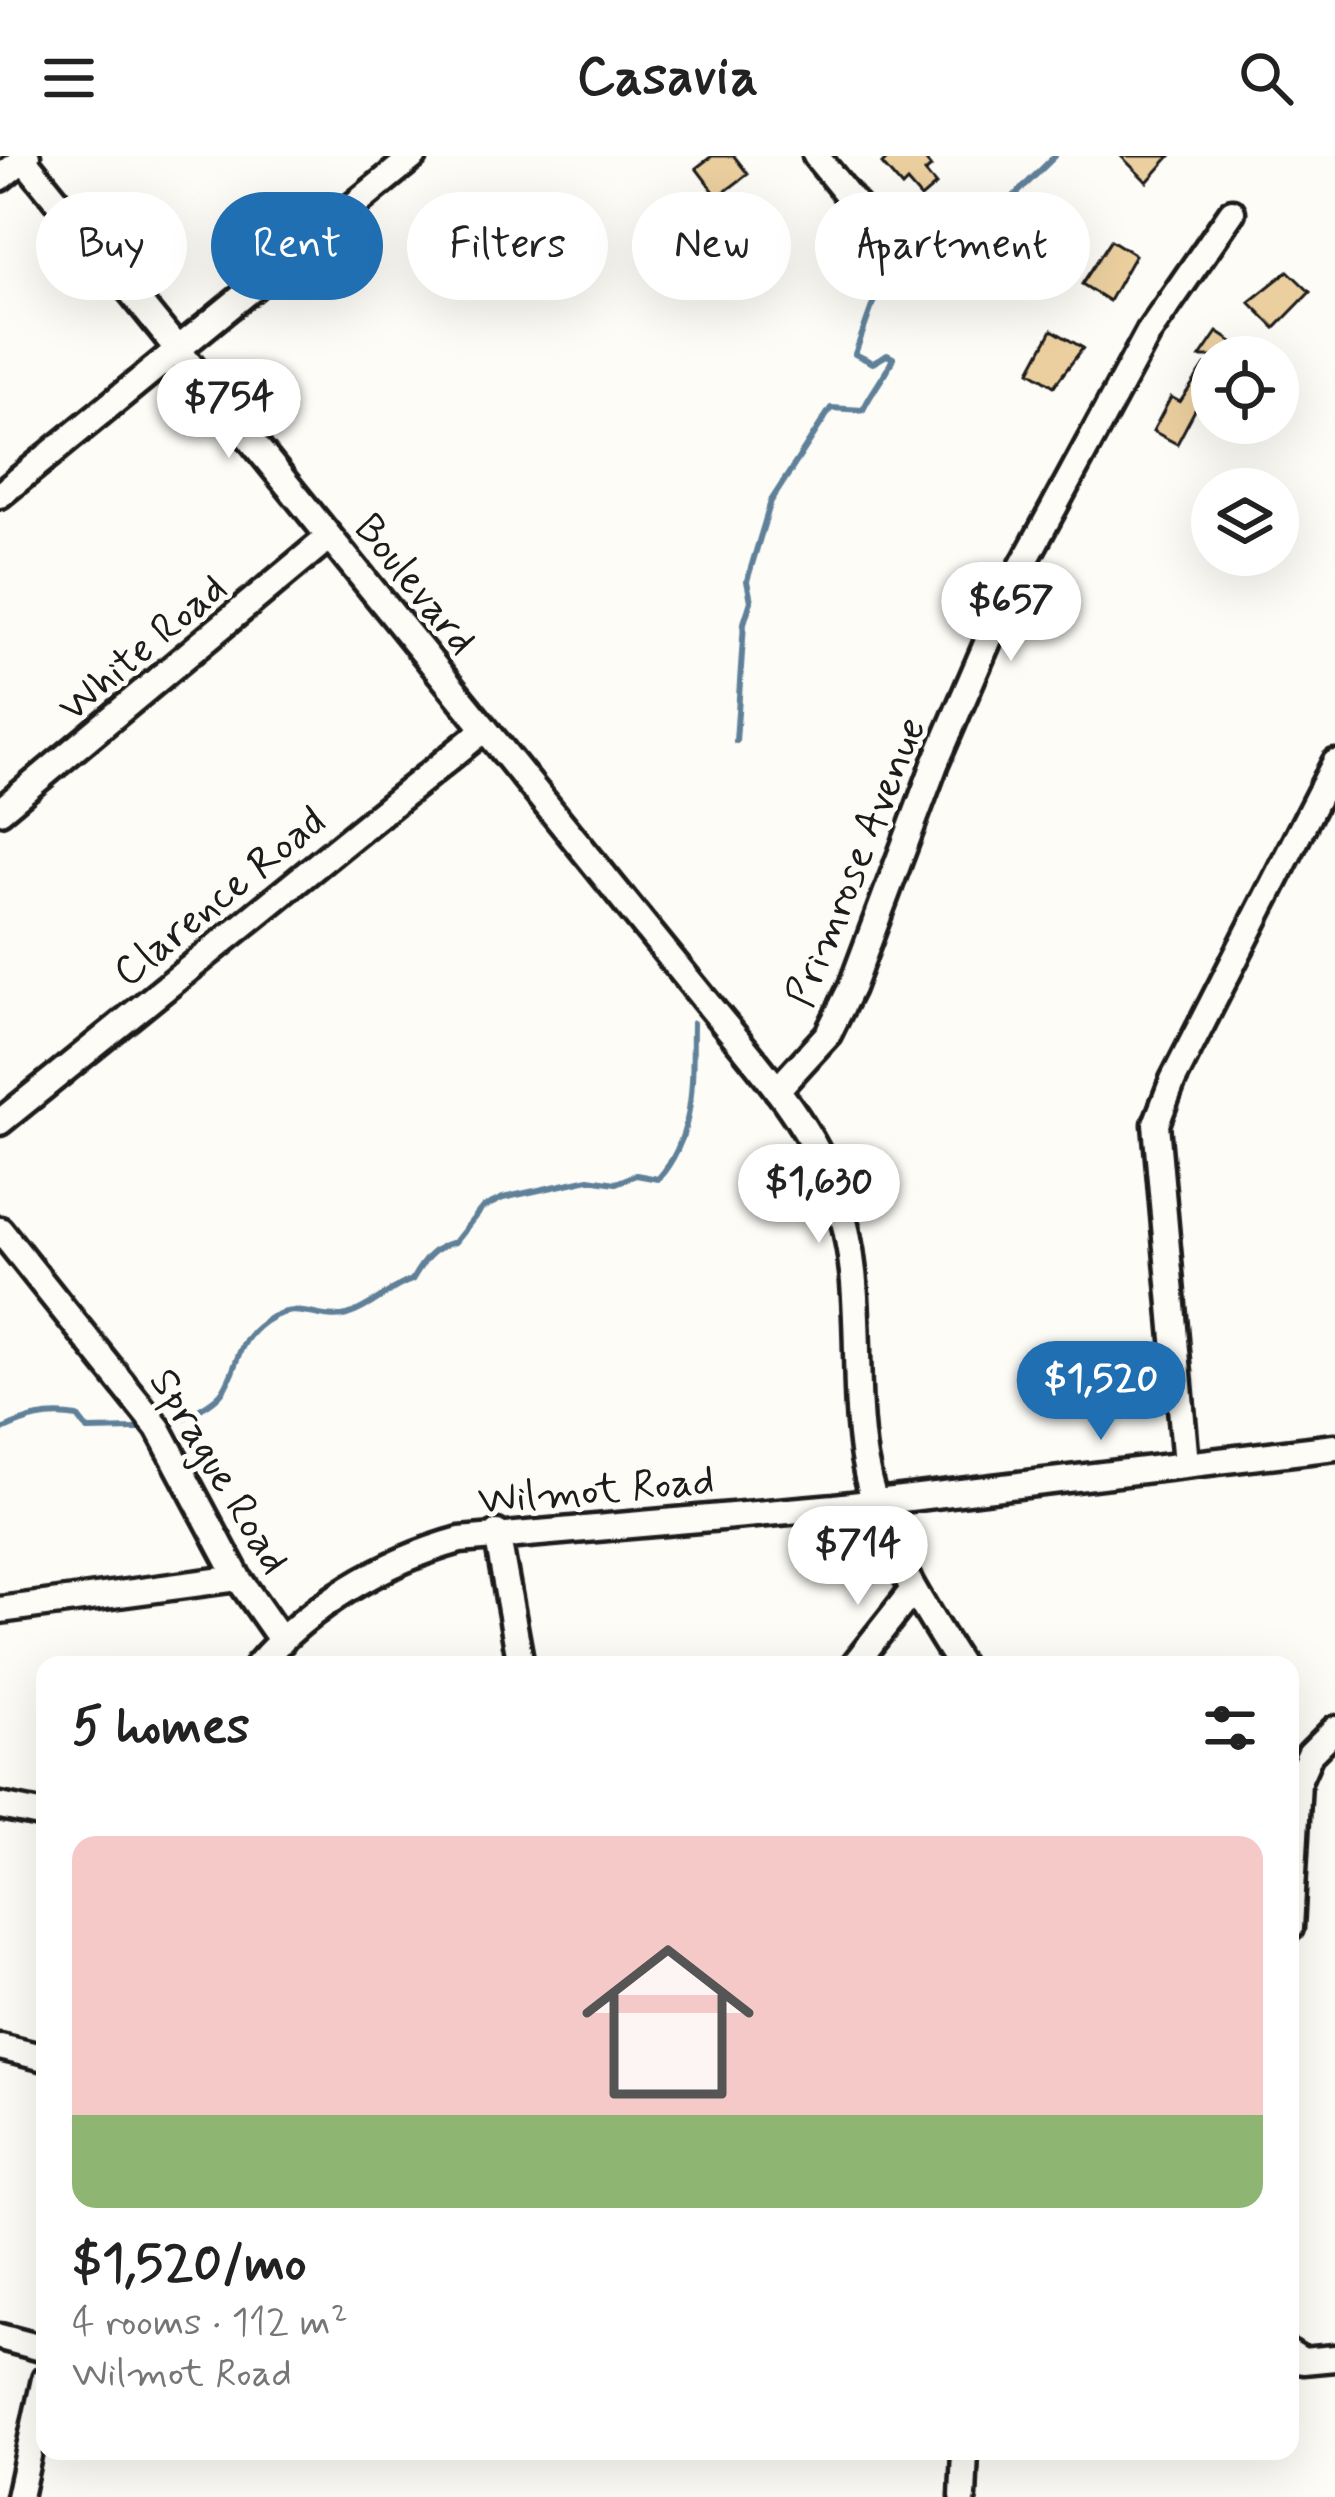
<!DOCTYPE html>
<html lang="en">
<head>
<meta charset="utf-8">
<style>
	body { margin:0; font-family:Mynerve,sans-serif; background:#f2f2f2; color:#222; height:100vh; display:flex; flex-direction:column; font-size:45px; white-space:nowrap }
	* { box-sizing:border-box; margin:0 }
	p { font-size:39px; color:#767676 }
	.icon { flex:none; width:66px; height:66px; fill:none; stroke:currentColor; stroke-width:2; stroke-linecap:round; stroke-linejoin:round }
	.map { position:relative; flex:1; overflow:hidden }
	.sheet { position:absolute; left:36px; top:1500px; width:1263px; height:804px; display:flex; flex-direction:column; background:#fff; border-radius:24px; box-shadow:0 12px 48px #0002 }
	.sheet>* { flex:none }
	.top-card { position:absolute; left:36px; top:36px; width:1263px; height:108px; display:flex; gap:24px }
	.controls { position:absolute; left:1191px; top:180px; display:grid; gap:24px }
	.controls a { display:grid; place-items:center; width:108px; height:108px; border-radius:50%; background:#fff; box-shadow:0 12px 48px #0002; font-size:60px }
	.price { position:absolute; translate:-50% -102px; padding:0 27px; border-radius:42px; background:#fff; color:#222; font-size:39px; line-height:78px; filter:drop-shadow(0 3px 6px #0008) }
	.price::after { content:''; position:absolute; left:50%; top:72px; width:36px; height:27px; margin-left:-18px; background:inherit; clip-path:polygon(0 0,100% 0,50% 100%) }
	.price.on { background:#1f6fb2; color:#fff }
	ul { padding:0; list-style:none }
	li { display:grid; align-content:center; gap:24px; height:636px; padding:0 36px }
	li span { display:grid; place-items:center; height:372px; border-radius:24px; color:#555 }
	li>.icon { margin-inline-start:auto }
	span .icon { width:216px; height:216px; fill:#fffc; stroke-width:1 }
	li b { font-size:51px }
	h2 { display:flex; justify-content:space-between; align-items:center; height:144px; padding:0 36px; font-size:51px }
	.pill { padding:0 42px; border-radius:54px; background:#fff; box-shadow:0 12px 48px #0002; font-size:42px; line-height:108px }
	.pill.on { background:#1f6fb2; color:#fff }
	header { display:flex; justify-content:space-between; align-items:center; height:156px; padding:0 36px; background:#fff; font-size:54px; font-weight:800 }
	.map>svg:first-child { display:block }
</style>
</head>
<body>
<header><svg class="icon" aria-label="menu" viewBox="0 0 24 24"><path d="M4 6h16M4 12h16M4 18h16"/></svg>Casavia<svg class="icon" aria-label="search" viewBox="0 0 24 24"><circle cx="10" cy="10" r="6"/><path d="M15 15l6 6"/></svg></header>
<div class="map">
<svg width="1335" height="2341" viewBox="0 0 1335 2341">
	<rect width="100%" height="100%" fill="#fdfcf7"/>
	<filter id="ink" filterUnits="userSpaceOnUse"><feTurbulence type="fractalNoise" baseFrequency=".00833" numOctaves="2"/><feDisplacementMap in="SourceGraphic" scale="24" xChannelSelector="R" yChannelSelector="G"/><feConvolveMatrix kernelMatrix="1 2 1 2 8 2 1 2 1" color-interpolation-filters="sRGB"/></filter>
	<g filter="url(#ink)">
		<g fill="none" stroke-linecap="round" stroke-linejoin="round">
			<path stroke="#5f8098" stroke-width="6" d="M736,585L744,467L751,445L747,425L771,345L831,252L863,254C872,235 886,219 893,202L887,199L873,207L855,198L876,139L907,114L927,70L951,56L990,55L1006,48L1055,0
				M184,1262C196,1255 214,1247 222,1236C238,1214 234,1192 258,1171C296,1138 315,1168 347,1159C373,1151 388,1132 412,1124C423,1105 433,1091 455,1086L482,1052L503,1042L589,1023L616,1027L636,1019L658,1023C697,979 692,921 693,867
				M0,1275C27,1262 47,1256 78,1261L88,1274L137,1273"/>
		</g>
		<path fill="#ebcf9f" stroke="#1c1c1c" stroke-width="3" d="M712,0H734L748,18L718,41L696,12Z
			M890,0H922L931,11L925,16L936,29L921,42L907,26L902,31L882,8Z
			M1121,0H1170L1147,26Z
			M1111,84L1135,99L1109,145L1082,128Z
			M1288,115L1310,136L1275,172L1249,146Z
			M1052,174L1083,192L1054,230L1030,215Z
			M1217,176L1255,201H1200Z
			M1205,209L1212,213V222L1177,288L1153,275L1171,241L1180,246Z"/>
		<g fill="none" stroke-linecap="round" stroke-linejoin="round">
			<g stroke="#1c1c1c" stroke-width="33">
				<path id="minor" d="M21,0L708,848C755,906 811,966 836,1038C867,1125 850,1214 864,1302C878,1383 917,1441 960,1509
					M816,0L885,85
					M0,22L27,0
					M0,339L414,0
					M0,655L329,381
					M777,934L828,878L851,832L935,608L1013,427L1149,176L1232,56
					M0,966L485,573
					M0,1074L158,1272L238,1422L282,1485
					M1186,1308L1156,968L1173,924L1335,607
					M497,1377L521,1509
					M0,1454L238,1422
					M258,1509C310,1449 384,1405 460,1384L835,1351L1335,1291
					M854,1509L913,1434
					M0,1650L45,1659
					M1290,1772L1298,1625L1310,1598L1335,1573
					M0,1891L45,1902
					M0,2181L45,2193
					M1290,2197L1303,2205L1335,2202
					M19,2341L45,2223
					M963,2341L965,2295"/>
			</g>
			<use href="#minor" stroke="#fdfcf7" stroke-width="24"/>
		</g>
	</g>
	<g text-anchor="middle" stroke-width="10" stroke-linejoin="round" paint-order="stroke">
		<g font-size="42" fill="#1c1c1c" stroke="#fdfcf7">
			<text transform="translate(417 427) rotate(51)" y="15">Boulevard</text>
			<text transform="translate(141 490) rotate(-40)" y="15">White Road</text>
			<text transform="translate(854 705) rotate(-68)" y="15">Primrose Avenue</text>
			<text transform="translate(218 739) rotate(-39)" y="15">Clarence Road</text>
			<text transform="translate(221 1314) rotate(59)" y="15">Sprague Road</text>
			<text transform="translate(596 1332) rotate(-5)" y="15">Wilmot Road</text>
		</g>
	</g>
</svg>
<div class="controls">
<a><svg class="icon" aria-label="locate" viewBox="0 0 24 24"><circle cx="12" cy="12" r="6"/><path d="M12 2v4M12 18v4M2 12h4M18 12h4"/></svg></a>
<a><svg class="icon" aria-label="layers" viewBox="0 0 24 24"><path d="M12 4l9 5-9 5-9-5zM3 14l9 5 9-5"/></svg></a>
</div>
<b class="price" style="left:229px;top:305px">$754</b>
<b class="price" style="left:1011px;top:508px">$657</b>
<b class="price" style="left:819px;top:1090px">$1,630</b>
<b class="price on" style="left:1101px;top:1287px">$1,520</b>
<b class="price" style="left:858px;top:1452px">$714</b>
<div class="top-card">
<a class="pill">Buy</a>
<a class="pill on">Rent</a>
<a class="pill">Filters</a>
<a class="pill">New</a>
<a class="pill">Apartment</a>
</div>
<section class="sheet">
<h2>5 homes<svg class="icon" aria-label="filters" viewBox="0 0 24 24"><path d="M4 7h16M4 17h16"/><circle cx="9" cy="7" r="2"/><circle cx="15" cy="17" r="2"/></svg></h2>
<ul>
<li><span style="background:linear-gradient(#f6c9c9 75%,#8fb573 0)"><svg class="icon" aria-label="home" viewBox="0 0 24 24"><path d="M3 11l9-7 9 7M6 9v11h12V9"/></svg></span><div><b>$1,520/mo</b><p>4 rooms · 112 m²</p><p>Wilmot Road</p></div></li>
</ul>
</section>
</div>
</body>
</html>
